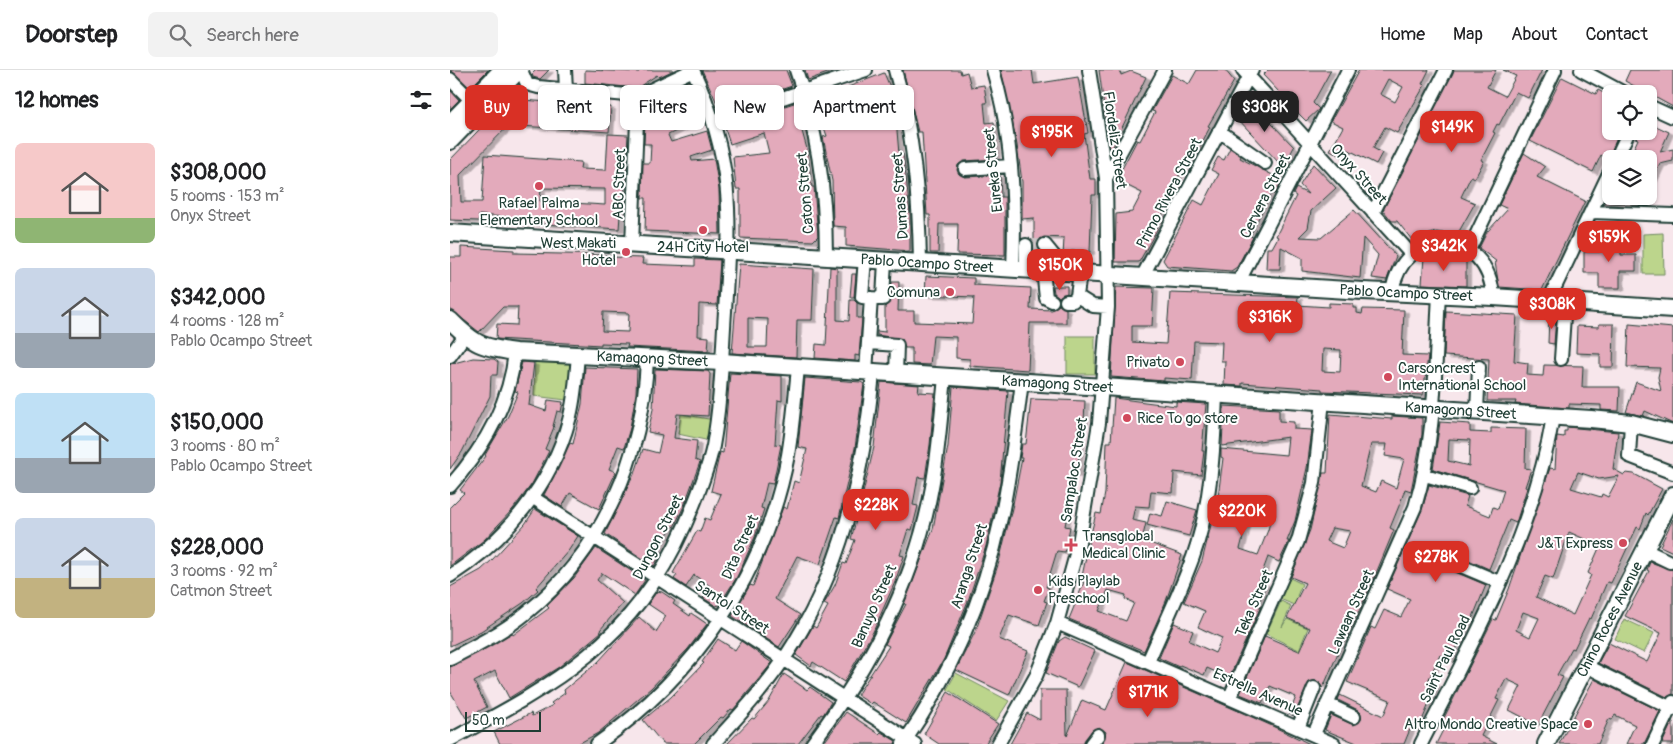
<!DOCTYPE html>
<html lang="en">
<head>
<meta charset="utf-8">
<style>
	body { margin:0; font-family:Pangolin,sans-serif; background:#f2f2f2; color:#202124; height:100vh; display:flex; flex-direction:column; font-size:19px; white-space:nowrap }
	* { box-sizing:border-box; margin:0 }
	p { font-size:16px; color:#757577 }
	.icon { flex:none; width:28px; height:28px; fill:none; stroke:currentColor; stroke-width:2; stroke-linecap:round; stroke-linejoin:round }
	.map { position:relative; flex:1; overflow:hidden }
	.drawer { display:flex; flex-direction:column; background:#fff; width:450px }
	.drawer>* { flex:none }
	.banner { position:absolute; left:15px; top:15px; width:475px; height:45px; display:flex; gap:10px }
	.controls { position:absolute; left:1152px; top:15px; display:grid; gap:10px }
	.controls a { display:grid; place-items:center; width:55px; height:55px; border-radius:8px; background:#fff; box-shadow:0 1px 4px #0004; font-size:25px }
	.scale { position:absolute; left:15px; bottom:12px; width:76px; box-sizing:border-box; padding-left:5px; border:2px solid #1f3d34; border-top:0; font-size:14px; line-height:18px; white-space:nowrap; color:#1f3d34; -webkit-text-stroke:4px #fff; paint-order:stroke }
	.price { position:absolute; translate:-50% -42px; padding:0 11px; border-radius:10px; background:#d93025; color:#fff; font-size:16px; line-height:32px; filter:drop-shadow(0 1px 2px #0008) }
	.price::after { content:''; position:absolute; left:50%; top:30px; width:15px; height:11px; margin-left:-8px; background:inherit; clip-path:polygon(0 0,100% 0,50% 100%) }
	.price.selected { background:#222; color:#fff }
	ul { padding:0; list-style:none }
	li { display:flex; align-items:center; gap:15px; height:125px; padding:0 15px }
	li span { display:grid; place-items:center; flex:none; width:140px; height:100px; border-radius:8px; color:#555 }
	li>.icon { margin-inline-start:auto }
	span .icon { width:60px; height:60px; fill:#fffc; stroke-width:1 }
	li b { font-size:21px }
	h2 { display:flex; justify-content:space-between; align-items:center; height:60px; padding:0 15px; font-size:21px }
	.pill { padding:0 18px; border-radius:8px; background:#fff; box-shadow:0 1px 4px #0004; font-size:18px; line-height:45px }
	.pill.selected { background:#d93025; color:#fff }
	header { display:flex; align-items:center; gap:30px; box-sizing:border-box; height:70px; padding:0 25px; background:#fff; border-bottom:1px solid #e0e0e0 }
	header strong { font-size:24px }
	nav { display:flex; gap:28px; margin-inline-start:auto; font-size:18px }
	.search { width:350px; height:45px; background:#f2f2f2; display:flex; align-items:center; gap:12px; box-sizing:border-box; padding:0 18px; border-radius:8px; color:#757577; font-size:19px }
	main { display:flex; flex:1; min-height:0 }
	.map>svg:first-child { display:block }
</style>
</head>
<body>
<header>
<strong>Doorstep</strong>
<div class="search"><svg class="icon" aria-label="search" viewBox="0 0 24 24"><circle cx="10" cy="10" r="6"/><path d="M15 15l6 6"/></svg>Search here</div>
<nav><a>Home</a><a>Map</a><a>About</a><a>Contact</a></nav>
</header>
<main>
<section class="drawer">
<h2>12 homes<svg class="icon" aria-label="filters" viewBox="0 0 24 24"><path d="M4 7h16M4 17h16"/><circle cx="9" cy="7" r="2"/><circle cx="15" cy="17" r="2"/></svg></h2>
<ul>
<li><span style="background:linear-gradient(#f6c9c9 75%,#8fb573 0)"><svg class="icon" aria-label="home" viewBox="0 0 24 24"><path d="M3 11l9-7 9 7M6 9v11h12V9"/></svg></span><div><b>$308,000</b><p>5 rooms · 153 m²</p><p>Onyx Street</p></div></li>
<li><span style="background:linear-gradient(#c9d6e8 65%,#9aa5b1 0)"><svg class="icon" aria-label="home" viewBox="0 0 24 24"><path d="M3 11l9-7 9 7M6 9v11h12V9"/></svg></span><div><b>$342,000</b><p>4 rooms · 128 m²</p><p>Pablo Ocampo Street</p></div></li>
<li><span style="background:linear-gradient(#bfe0f5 65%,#9aa5b1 0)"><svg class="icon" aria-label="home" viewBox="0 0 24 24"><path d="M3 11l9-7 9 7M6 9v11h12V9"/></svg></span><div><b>$150,000</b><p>3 rooms · 80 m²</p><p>Pablo Ocampo Street</p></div></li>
<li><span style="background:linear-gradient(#c9d6e8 60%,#c2b280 0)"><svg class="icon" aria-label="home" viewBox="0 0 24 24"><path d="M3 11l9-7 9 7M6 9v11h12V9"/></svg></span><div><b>$228,000</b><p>3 rooms · 92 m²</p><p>Catmon Street</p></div></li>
</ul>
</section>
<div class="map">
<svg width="1223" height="674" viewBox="0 0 1223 674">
	<defs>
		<filter id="shadow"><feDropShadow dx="4.5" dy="2.5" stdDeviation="0" flood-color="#0004"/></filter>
	</defs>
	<rect width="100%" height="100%" fill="#f7e6eb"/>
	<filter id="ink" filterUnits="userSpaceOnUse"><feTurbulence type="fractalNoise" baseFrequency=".02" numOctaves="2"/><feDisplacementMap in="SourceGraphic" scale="10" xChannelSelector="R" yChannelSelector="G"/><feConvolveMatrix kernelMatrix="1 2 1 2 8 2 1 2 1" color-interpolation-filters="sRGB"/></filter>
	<g filter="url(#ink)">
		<path fill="#bcd58c" stroke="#6e8960" d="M1213,163L1214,204H1193V164Z
			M617,266H645V304H617Z
			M85,290L118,291L121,298L116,330L84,326Z
			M231,344L264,350L260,371L228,364Z
			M840,508L852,514L847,526L855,529L851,538L830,529Z
			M831,531L841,536L832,557L837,549L858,558L849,580L816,564Z
			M1174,549L1204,563L1194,583L1165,569Z
			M506,603L559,631L546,651L497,619Z"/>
		<path fill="#e3aabb" stroke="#1f3d34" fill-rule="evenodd" filter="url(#shadow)" d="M0,0H38L20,18Z
			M86,0H99L90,9L83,7L82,4Z
			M135,0L189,2L188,0H224L209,7L207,5L187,18L135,13Z
			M252,0H336L342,16L327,21L326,18L303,26L270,40Z
			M355,0H383V1L358,10Z
			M453,0H510L511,4L517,2L521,17L534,15L537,33H534L536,53L544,52L546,89L514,91L508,95L507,100L509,104L515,107L550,105L551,127H555V185L507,184L508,154H489L488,183H480V145H477L472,62H468Z
			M551,0H582L584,14L628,7L638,63L634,64L640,109H646V125H642L640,182L621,181V186H613L614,168L594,167L590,169L587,176L595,189L584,188V148L572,149V112L567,75Z
			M649,0H670L671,5L681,1L696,7L660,83Z
			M747,0H775L784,11L758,56L760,57L739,98L734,95L724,115L726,116L714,137L716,138L706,156L708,158L689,192H665L666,144L682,142L692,123L666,110L687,70L690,71L705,42L702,41L722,5L739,14Z
			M818,0H881L863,33L869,39L856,51L839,34L837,36L826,25L829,22L813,5Z
			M909,0H979L972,14L975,15L947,63L935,57L923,78L932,83L926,94L897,79L893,87L880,80L893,57L881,51ZM938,9L953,17L945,32L930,24Z
			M1004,0H1046L1037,17L1055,26L1066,6L1053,0H1092L1078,28L1066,22L1049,55L1047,54L1043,62L1045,63L1031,90L1034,91L1025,108L1021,106L1011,127L1025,133L1007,165L986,162L962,170L947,151H942L933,140Z
			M1180,0H1223V37L1175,11Z
			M434,3L444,26L449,84H453L455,98L460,144V181L396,176V157L383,156L382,111L373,67L377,66L363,27L380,22L381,26L400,20L398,17Z
			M1112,7L1146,24L1148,20L1161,27V61H1170L1158,89L1151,85L1143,102L1080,71Z
			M239,11L253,48L218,65L221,72L257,61L262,80L241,87L242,91L264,89L269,119L270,164L195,161L196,128H192L193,93H200L201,74H194L196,31Z
			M0,20L9,30L0,39Z
			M73,30L161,37L159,62L71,56Z
			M347,32L351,46L348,47L357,79L362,117H364L368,166L363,171L290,168V119H286L283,87L319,83L314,63L280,74L274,56Z
			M801,32L844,77L835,94H830L786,47L793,35Z
			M51,37L64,50L10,105L11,132H32L35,85L131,92L130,99L156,100L158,64L178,65L174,133L171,132L169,159L80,153V149L29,145V151L0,150V90ZM91,118L155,119V135L90,131Z
			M1199,53L1219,62L1210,82L1223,79V91L1210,94L1199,117V89H1179L1188,69L1185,68L1189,61H1199Z
			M780,78L791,86L790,88L832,110L825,124L822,123L809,147L800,166L803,167L787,197L781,201L717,196L713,190L744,130L753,135L769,104L761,100L768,87L774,90Z
			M1074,83L1095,97L1087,107L1135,131L1092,220L1049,217L1045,192H1047L1029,178L1037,162L1058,139L1049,135Z
			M863,94L886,118L861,141L858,158L849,167L871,168L904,140L946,186L937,210L922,208L928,185L913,168L910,208L852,201V188L831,177L830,199H816L817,178H822L828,167L826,166L846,126L843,124L846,118L858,124L850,115Z
			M1158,126H1198L1199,136L1181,135V133L1154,134Z
			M1150,167H1171V185H1186V201H1170V218H1149V203H1134V182H1150Z
			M11,177L64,180V183L161,185V187L193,188L192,194L245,196V189L270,190L267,235L249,234L248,266L259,267L258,281L177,277L178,274L151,273V275L46,269L47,254L67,255L68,237H53L29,262L0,239V187H11ZM153,242L179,243L178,262L152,261Z
			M974,187L1016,190V216L972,214Z
			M289,194L364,199L362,250H347L346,287L282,283ZM298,248L318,249L317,277H298Z
			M380,197L387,198V250L399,251L400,230H404L407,233V248H412L409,286L405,285V291L365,288L366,274L376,275Z
			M402,204H406L404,227H400Z
			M476,206L524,208V215L581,218L580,239L602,240L609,235L616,239V253H580L578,300L520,296V289L506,288V267L483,266L480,295L462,294V278H455L452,269L427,265V261L435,262V237L441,230L442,212H449L448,241H464V252L522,254L524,227L475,225Z
			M603,216H617V223L609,227L604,223Z
			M666,217L704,218L702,256H682V272L716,274L720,223L848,227L847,235L879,237V233L903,234V238H907V243L912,244L913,239L954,240L952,285L978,286L973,325L872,321V319L792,313V316L774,315L775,291H771L772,272L744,271L742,310L714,308V311L661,307ZM873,279L891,280L890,302L872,301Z
			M996,241L1067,245L1064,291L1078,293L1077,305L1093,306L1094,295L1133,296L1132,317H1170L1169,341L1151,340V335L1119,334V338L1065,334L1066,331H1037L1039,289L994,286Z
			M1099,247H1106L1104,274L1098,273Z
			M1149,254H1164L1163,297H1150V284L1126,283L1127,256L1149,257Z
			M1179,254L1223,258V354L1195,341L1193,346L1176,342L1186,312L1211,321L1208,307L1210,298L1177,297Z
			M23,288L44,289L48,292L47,305H41L40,326L12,382L0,399V294Z
			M72,292L84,293L79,335L96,341L98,330L113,332L111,342L107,341L103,356L104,357L95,379L99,381L82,414L63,439L34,470L0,496V437L14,423L10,420L36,386L35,385L58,346L68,322L65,321Z
			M135,297L187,299L186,323L180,358L174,378L168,376L159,399L166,402L149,439L120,423L112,437L94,425L120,373L123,374L132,334Z
			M205,299L258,301L260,304L258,346L227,344L224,368L247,371L245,390L250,392L234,436L224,457L222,456L208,480L212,482L204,496L155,464L186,400L193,379L208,383L212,365L198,362L203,339Z
			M280,303L332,306V331L328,330L325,374L331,375L323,414L317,413L311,438L314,439L305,467L287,507L269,535L266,536L253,528L260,516L244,505L236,517L224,509L227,505L223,503L247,461L250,462L255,448L260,450L271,424L261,421L270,382L273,383Z
			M355,308L411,312L414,314L405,378L389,448L386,447L370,494L347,486L325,529L350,545L329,577L282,546L300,515L303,516L333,437L337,439L344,411L349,413L357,379L348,377Z
			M431,312L469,315L468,322L485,323L480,375L475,408L468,407L463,435L468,436L462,460L458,459L450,485L454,486L445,512L423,562L394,612L363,592L361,596L346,585L363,556L366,558L378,536L374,534L385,515L393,493L396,494L405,470L401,469L407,447L411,448L416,424L413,423L424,377Z
			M503,317L558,321L550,412L536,476L518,531L494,589L456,653L423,632L421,634L407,625L439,576L435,574L456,534H454L483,459L498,376Z
			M664,328L726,336V332L756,334L752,381H754L751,405L724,402L723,423L701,421L699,437L685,436L682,450L696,453L692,470L732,485L716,531L694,581L619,549L634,512L631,511L640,468L646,443L651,444L655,423L657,372H661ZM658,520L676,525L675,529L684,533L676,551L649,541Z
			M581,329L635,331L634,352H629L627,367H631L627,405L620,404L617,433L619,434L615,456L620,457L615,482L607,481L596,517L599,518L594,531L597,532L589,555L559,545L549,569L578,581L559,625L506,600L526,560L549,492L563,434L572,388H570L572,374H576Z
			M774,336L829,339V351L844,352V359L862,360L857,398L845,451L837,471H839L829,492L818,487L809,511L816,514L808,535L811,536L779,608L757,598L754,605L730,595L729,597L709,588L724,553L743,561L739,571L765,583L772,568L748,557L755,541L734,532L752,491L766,435L798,448L790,479L808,485L818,460L823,439L768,427L773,388L771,387V379L836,385L838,367L772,376Z
			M880,344L942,349V346L972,348V365L961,421L955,419L951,431L940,458L944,460L922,513L898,565L896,564L873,618L867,611L859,612L844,646L839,644L846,627L820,616L812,633L790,624L815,566L849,581L860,558L837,548L855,513L841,507L860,460L873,403H877ZM921,374H937L935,386L954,389L946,418L931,411L926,422L911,416ZM882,458L900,461L893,478L876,471Z
			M990,352L1020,354V362L1041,363V358L1076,359L1075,398L1081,399L1075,417L1077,418L1066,453L1059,450L1039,499L1000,482L993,483L990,486L989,491L993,497L1036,515L1023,547L1000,590L990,585L978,611L987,615L968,660L961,657L954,674H909L875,660L881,645L904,655L911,650V643L908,640L888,630L890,625L933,646L935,642L940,630L897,612L921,557L925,559L934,540L951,547L960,529L937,519L972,440L979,415L1018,426L1015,436L1040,446L1043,437L1048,439L1054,420L983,399ZM999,369L1020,370L1019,396L998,391Z
			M1117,357L1168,362L1163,399L1174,405L1176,403L1184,404L1212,419L1198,445L1196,443L1190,459L1187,457L1161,513L1157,512L1141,549L1139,548L1124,579L1122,578L1107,605L1113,607L1088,655L1059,640L1071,616L1056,609L1046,629L1049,630L1031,666L1047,674H986L994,658L990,656L1043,549L1046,550L1059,519L1100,398L1105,399L1107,366L1114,367V361H1117ZM1128,402L1149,409L1169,406L1158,427L1152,424L1151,427L1121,418ZM1119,462L1150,476L1138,503L1141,505L1123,545L1086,527L1095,506L1103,509ZM1073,542L1089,548L1080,567L1066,560Z
			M717,431L747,440L739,466L697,455L700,443L712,446Z
			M85,439L128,466L119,480L86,518L88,520L73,533L31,561L0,576V517L31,500L42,490L75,454Z
			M1223,449V482L1210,476Z
			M146,478L195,510L185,525L152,503L147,510L173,533L150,560L151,562L109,597L59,628L45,601L24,612L37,637L16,648L0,621V597L62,563L63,565L99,538L97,536L124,508Z
			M1200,492L1223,500V624L1217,627L1148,593L1159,573L1197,592L1211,563L1175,546L1199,501L1197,500Z
			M207,521L212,522L225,531L223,534L240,546L241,543L257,554L238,579L201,618L148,663L128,674H50L44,662L81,643L82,646L103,635L101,633L115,623L114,620L148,592L189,547L206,562L216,546L198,534Z
			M615,567L645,581L628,617L596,603L609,571Z
			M268,569L285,580L291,571L322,593L283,640L281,639L273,648L271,647L244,674H213L193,650L221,627L254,593L252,592Z
			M677,592L820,655L860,674H651L656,662L649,657L642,660L633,674H560L577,643L590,650V620H616L617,666L632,630L656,640Z
			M334,604L357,620L360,617L381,632L373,645L371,644L348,674H277L302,648L304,649L319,631Z
			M1144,609L1210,641L1194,674H1176L1185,655L1165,645L1162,650L1159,649L1148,674H1109Z
			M498,622L548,654L535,674H489L474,664Z
			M396,642L429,664L431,662L446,671L445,674H373Z
			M1223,652V674H1212L1222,652Z"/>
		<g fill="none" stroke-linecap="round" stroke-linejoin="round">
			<path stroke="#ccc4c6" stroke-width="12" stroke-dasharray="12 6" stroke-linecap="butt" d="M582,175H595"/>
			<g stroke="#1f3d34" stroke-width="16">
				<path id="minor" d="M71,0L77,14L88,17L188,26L243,0
					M115,0L116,19
					M346,0C368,61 376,121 376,186
					M445,0C464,64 469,126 470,192
					M543,0C562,64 566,132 563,198
					M793,0L961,184
					M1131,0L1176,24
					M0,9L22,31
					M1199,36L1223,47
					M264,51L416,0
					M769,61L815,93
					M1166,89L1179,61
					M515,99L561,96
					M656,108L715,0
					M1141,142L1223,145
					M923,143L996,0
					M182,174L188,26
					M595,175L604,186L605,201
					M1019,180L1105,0
					M415,188L412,227L421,228
					M576,199V175
					M593,200L596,228L602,231
					M692,207L802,0
					M788,213L898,0
					M942,222C953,154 1039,158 1043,227
					M627,226L643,236L658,237
					M1099,230L1161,99
					M616,231H623L627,226L630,203
					M419,273L447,275L446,304
					M0,286L15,265
					M1111,289L1115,232
					M416,302L421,228L433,229L435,190
					M1027,341L1029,297
					M1181,353L1179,386L1223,403
					M975,405L1020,418
					M0,416C34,378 60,333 65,282
					M82,427L465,674
					M1195,480L1220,492
					M997,490L1049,512
					M0,506C55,471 102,414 119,350C125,329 126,307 128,285
					M607,553L884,674
					M0,589C25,576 53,562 75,544C152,483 194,385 197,288
					M698,592C713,557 730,523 743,487C761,436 764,379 766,325
					M1136,596L1223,639
					M780,627L848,471L864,413L873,331
					M877,634L904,647
					M848,658L864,618
					M864,664L965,437C986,369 985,295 989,224
					M0,670C107,613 183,572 235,455C246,430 257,403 263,376C271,332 272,286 275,241C281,146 284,89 243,0
					M147,674C245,606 316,503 338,385C343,356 345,327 348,298
					M263,674C288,647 313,620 334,589C391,504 414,404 423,303
					M362,674C419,597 465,513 482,417C489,381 491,344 495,308
					M453,674C500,606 534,528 551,448C561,403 566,357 572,312
					M548,674L586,606L607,553L629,473L649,353L658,237L656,108L639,0
					M641,674L648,665
					M971,674C1023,572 1084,461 1103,347
					M1203,674L1223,632"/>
			</g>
			<g stroke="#1f3d34" stroke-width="20">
				<g id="major">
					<path d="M0,53L52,0"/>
					<path d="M0,71L69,0"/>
					<path id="s1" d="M0,163L913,221L1043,227L1223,239"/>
					<path id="s2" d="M0,250C25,275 31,277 65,282L272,292L1141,349L1181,353L1223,364"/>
					<path id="s3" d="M1096,674L1223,425"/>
				</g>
			</g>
			<use href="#minor" stroke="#fff" stroke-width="12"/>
			<use href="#major" stroke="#fff" stroke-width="16"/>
		</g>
	</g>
	<g fill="#d1495b" stroke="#fff" stroke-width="2">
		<circle cx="89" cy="116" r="5"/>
		<circle cx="253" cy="160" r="5"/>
		<circle cx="176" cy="182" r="5"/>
		<circle cx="500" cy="222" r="5"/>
		<circle cx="730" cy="292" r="5"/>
		<circle cx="938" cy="307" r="5"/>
		<circle cx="677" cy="348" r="5"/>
		<circle cx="1173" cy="473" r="5"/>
		<path d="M618.5 467.5h5v5h5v5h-5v5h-5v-5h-5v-5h5z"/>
		<circle cx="588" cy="520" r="5"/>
		<circle cx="1138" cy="654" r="5"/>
	</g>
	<g text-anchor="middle" stroke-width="4" stroke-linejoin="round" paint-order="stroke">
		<g font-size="15" fill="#1f3d34" stroke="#fff">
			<text transform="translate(665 70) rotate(82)" y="5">Flordeliz Street</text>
			<text transform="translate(543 100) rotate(-96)" y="5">Eureka Street</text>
			<text transform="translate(909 104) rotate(48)" y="5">Onyx Street</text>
			<text transform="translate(169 114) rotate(-88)" y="5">ABC Street</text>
			<text transform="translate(355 123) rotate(-95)" y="5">Caton Street</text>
			<text transform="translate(719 123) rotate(-62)" y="5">Primo Rivera Street</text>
			<text transform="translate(450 126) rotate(-94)" y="5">Dumas Street</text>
			<text transform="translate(815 126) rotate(-63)" y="5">Cervera Street</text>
			<text dy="5" stroke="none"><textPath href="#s1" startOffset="478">Pablo Ocampo Street</textPath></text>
			<text dy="5" stroke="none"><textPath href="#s1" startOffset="958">Pablo Ocampo Street</textPath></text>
			<text dy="5" stroke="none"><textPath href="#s2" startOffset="212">Kamagong Street</textPath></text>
			<text dy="5" stroke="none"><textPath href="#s2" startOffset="618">Kamagong Street</textPath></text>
			<text dy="5" stroke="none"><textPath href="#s2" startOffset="1022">Kamagong Street</textPath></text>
			<text transform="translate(624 400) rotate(-81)" y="5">Sampaloc Street</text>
			<text transform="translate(208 467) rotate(-63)" y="5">Dungon Street</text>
			<text transform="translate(290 477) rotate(-66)" y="5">Dita Street</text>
			<text transform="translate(519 496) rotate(-72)" y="5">Aranga Street</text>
			<text transform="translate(804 533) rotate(-66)" y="5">Teka Street</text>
			<text transform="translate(424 536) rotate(-66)" y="5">Banuyo Street</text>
			<text transform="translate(282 537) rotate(33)" y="5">Santol Street</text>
			<text transform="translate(901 542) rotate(-66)" y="5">Lawaan Street</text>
			<text dy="5" stroke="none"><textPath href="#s3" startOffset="140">Chino Roces Avenue</textPath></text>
			<text transform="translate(995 589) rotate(-64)" y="5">Saint Paul Road</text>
			<text transform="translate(808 622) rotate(24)" y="5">Estrella Avenue</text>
		</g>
		<g font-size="15" fill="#1f3d34" stroke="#fff" text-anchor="end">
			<text x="89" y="138" text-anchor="middle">Rafael Palma<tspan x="89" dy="17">Elementary School</tspan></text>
			<text x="166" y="178">West Makati<tspan x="166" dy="17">Hotel</tspan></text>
			<text x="253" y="182" text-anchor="middle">24H City Hotel</text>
			<text x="490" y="227">Comuna</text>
			<text x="720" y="297">Privato</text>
			<text x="948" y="303" text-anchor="start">Carsoncrest<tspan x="948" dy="17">International School</tspan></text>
			<text x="687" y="353" text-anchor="start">Rice To go store</text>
			<text x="632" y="471" text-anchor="start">Transglobal<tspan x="632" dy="17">Medical Clinic</tspan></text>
			<text x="1163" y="478">J&amp;T Express</text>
			<text x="598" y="516" text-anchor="start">Kids Playlab<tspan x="598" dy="17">Preschool</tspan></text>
			<text x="1128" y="659">Altro Mondo Creative Space</text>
		</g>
	</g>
</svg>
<div class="controls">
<a><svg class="icon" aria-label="locate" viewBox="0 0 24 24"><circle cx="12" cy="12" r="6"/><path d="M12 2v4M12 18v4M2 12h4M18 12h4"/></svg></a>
<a><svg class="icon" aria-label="layers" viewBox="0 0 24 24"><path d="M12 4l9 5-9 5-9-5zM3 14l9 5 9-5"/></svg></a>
</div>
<div class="scale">50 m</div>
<b class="price selected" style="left:815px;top:63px">$308K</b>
<b class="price" style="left:1002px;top:83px">$149K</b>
<b class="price" style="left:602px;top:88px">$195K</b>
<b class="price" style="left:1159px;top:193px">$159K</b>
<b class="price" style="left:994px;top:202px">$342K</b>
<b class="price" style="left:610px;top:221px">$150K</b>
<b class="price" style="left:1102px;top:260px">$308K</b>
<b class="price" style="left:820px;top:273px">$316K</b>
<b class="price" style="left:426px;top:461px">$228K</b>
<b class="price" style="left:792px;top:467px">$220K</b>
<b class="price" style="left:986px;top:513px">$278K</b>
<b class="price" style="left:698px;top:648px">$171K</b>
<div class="banner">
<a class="pill selected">Buy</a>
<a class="pill">Rent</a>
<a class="pill">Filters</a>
<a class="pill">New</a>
<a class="pill">Apartment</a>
</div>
</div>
</main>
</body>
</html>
